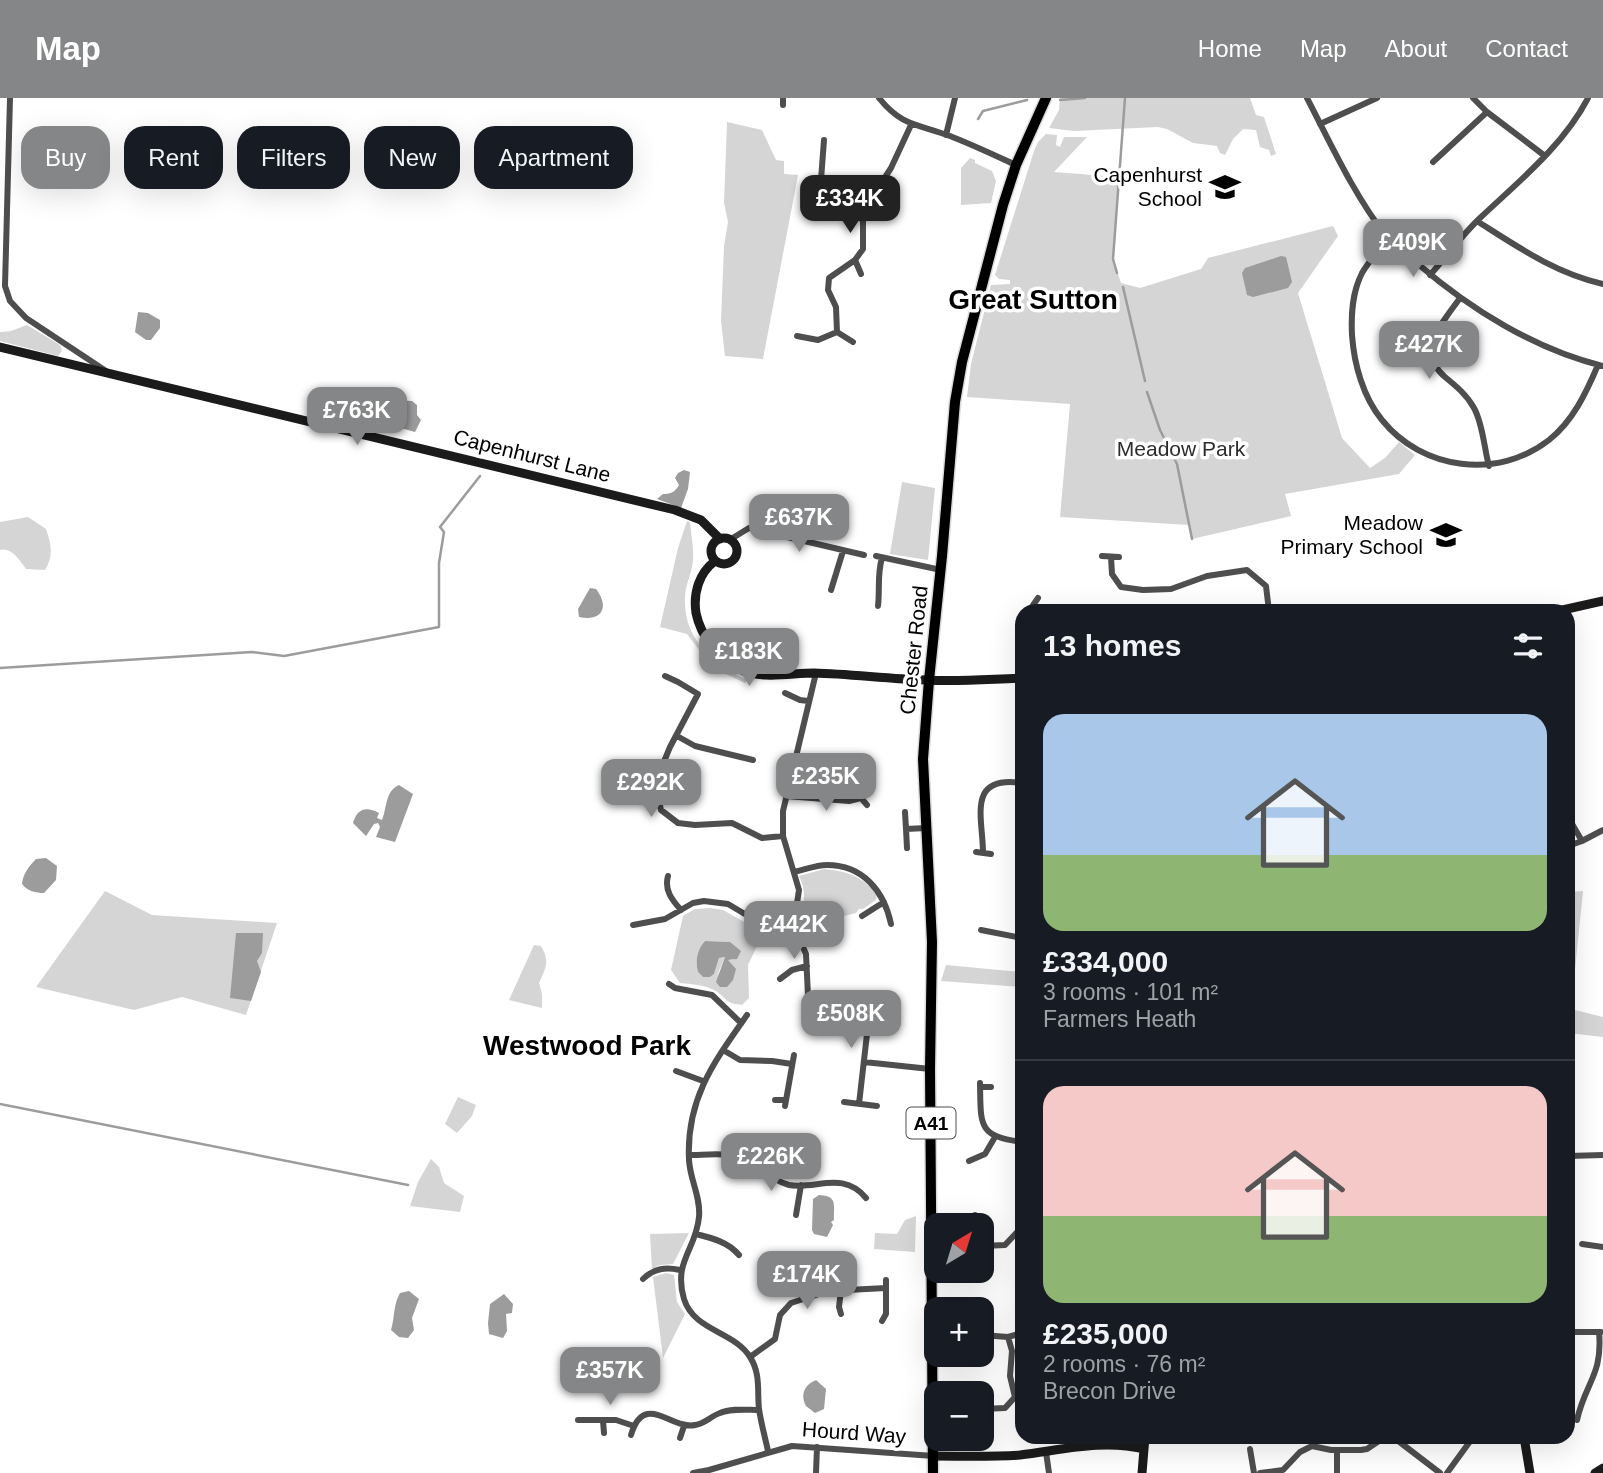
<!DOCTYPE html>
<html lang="en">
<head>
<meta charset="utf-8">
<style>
	body { margin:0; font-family:Arial,sans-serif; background:#20242c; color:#f1f3f6; height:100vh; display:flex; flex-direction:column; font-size:26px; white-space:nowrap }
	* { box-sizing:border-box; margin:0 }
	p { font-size:23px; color:#9ea1a6 }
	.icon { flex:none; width:38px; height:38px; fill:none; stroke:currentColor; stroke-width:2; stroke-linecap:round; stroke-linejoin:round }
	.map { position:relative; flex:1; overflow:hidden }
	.sheet { position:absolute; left:1015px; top:506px; width:560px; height:840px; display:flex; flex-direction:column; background:#171b24; border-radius:21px; box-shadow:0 7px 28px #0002 }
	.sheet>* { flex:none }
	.banner { position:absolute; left:21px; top:28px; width:665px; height:63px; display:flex; gap:14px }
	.needle { width:46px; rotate:38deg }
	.buttons { position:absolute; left:924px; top:1115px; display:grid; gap:14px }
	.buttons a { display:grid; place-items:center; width:70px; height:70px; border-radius:14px; background:#171b24; box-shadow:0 7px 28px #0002; font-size:35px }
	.price { position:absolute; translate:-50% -60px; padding:0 16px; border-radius:14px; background:#858687; color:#fff; font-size:23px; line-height:46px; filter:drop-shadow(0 2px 4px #0008) }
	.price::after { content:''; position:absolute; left:50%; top:42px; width:21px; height:16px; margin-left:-10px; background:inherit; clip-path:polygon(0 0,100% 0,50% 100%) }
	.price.active { background:#222; color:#fff }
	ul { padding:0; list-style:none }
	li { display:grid; align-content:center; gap:14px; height:371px; padding:0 28px }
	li+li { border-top:2px solid #363941 }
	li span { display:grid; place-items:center; height:217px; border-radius:21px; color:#555 }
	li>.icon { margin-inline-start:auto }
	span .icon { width:126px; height:126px; fill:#fffc; stroke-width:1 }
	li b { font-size:30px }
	h2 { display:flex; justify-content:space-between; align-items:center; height:84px; padding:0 28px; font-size:30px }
	.tag { padding:0 24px; border-radius:21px; background:#171b24; box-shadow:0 7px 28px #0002; font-size:24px; line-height:63px }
	.tag.active { background:#858687; color:#fff }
	header { display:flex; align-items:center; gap:42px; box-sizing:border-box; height:98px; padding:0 35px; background:#858687; color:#fff }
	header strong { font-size:33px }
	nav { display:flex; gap:38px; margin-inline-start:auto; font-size:24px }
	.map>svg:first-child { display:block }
</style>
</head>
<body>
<header>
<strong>Map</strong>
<nav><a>Home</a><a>Map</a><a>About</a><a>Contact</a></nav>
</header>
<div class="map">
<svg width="1603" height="1375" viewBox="0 0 1603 1375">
	<rect width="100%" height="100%" fill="#fff"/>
	<path fill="#d5d5d5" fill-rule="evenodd" d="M1060,0H1250L1256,17L1264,19L1276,56L1271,58L1269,52L1260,49L1256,32L1243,31L1233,41L1225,57L1220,55L1217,48L1193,45L1167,31L1158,29L1074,33L1049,30L1059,12Z
		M727,24L762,32L776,62L784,63V76L798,77L763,261L725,258L721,223L724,148L728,124L724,105Z
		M1046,36L1057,37L1056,47L1060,49L1064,39H1087L1054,74L1119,79L1113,161L1121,185L1140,190L1201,171L1208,160L1333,128L1338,138L1298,195L1342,340L1370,370L1385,360L1399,344L1415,357L1399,376L1285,396L1291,418L1192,441L1189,427L1060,419L1070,306L967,299L971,266L991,187L1010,186V182L999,181L995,177L1034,53L1038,44Z
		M970,60L975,62V65L992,73L996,83L991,105L961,107V70Z
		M27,227L60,247L62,253L58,258L0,243V234L11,233Z
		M902,384L935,390L928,462L890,456Z
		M28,419L46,431C51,446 54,458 45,472L26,471C19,462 12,449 0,452V424Z
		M687,423L690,424C691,436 694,450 693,462C692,475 685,487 685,500C683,541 714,567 747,582L745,585L713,570L687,536L660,529L678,450Z
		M824,771C846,773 862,778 877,796L876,802L863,811H859L856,815L832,821L830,814L800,817C805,802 806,792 799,778Z
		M105,793L152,817L277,825L246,917L182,899L134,912L36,889Z
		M1583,793L1571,911L1603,919V939L1577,936L1568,937V794Z
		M710,810L723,812L760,833L758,846L748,867L749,900L742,907C725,905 728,902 716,893C706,887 691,886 680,885L671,872L683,818L695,811ZM705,843L730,844L734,862H728L717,878L725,859L719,860L714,876L710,879H703L698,874C695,864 697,851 705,843Z
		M534,847L541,848C550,863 546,870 539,885L542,896V910L509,902Z
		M946,867L1022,874V889L941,883Z
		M458,999L476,1007L472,1018L457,1035L445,1026Z
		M431,1061L439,1069L444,1085L464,1098L460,1114L410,1108L418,1084Z
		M916,1118L915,1154L874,1151L875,1135L897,1136L905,1122Z
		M689,1135L673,1166L660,1167L652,1171L650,1136Z
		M666,1175L674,1177L677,1204L685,1216L663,1260L653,1179Z"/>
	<path fill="#9c9c9c" d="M1281,158L1286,159L1292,184L1288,190L1253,199L1247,197L1242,175L1245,170Z
		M138,214L148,215L160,222V230L151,242H146L135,234Z
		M373,297C386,299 399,303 412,303L417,307V317L421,322L415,334L365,320Z
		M684,372L690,374L688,391L681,410L657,401L663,396C671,396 675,394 679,387L675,380L678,375Z
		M590,490L596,491C610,509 602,524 579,519L578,511Z
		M763,532L785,538L784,550L782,552L755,547L750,543L754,536Z
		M399,687L413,696L395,744L376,739L380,729L378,725L374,726L366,738L353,725C357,711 366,708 379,715L377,720L382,722C387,710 385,693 399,687Z
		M46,760L57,768L56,782L44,795C36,795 27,793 22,786C23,776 29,768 36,761Z
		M236,835H263L262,855L257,863L261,874L251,903L230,900Z
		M705,843L730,844L741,853L737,861L728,862L736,871L733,882L727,889H720L716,884L725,859L719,860L714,876L710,879H703L698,874C695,864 697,851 705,843Z
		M819,1097C839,1098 833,1108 834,1122L831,1124L833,1127L827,1139L814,1136L812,1132L813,1101Z
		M409,1193L419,1201L412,1220L414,1232L408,1240L399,1239L391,1232C395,1219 393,1207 400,1195Z
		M504,1196L513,1206L512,1215L506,1216L507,1233L503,1240L489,1236L488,1225L490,1206Z
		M816,1282L826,1291L824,1311L815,1315L806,1308C800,1297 804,1287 816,1282Z"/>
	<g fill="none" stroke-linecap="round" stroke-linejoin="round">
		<path stroke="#9c9c9c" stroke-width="2.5" d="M1060,2L1085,0
			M978,21L983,13L1027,2
			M1117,175L1113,161L1125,0
			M1123,189L1145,283
			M1147,294L1160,332L1177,366L1192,441
			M0,570L252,554L284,558L439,529V465L444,434L440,429L480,378
			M0,1006L408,1087"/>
		<g stroke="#dbdbdb" stroke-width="13">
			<path id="primary" d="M933,1375L930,971L932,844L923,661L929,582L942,458L955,304L962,264L1003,107L1016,67L1046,0"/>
		</g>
		<path stroke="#4e4e4e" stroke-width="6" d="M10,0L5,188L10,203L26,220L106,273
			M879,0C902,29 919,26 950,38C973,47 994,57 1016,67
			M1307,0C1332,48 1353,95 1386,138C1394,149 1407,158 1418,166C1470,211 1536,252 1603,268
			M1473,0L1487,14L1545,58
			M783,7V0
			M1320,26L1377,0
			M946,37L955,0
			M824,42L820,95L825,110L863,121
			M1433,64L1487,14
			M808,110H825
			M1477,123C1518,149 1555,175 1603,186
			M1388,141C1379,152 1369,163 1362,175C1352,195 1351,216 1352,237C1354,266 1363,299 1382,322C1422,372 1498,382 1549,342C1573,323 1586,295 1598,267
			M855,162L861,176
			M1430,177C1447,158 1462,137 1480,120C1519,83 1563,48 1588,0
			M1460,200C1443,224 1415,253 1445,279C1456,288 1467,297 1474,310C1483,326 1484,350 1489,368
			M837,234L853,244
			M797,238L818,242L837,234L836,209L828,192L829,180L855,162L863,151V121L875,103L878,90L891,70L911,27
			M731,441L749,430L864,457
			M876,458L941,472
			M1102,458L1119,459
			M1111,459L1112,476L1121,489L1143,492L1171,491L1207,478L1247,472L1266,488L1269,513
			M831,492L843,453
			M878,508C880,491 877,476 882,460
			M1029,513L1038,500
			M665,578L678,584L698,596L670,649L658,678L656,690L661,712L678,725L695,727L732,725L762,740L783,738
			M785,595L800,602L808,603
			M677,638L695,648L753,662
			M786,698L849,703L861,700
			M867,707L861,700L867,668
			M905,714L906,731
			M1568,719L1582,743
			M1568,748L1582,743L1603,732
			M907,750L906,731L926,730
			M976,754L991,756
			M983,755C983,720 966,677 1022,685
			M794,774C804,772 816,767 827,767C863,767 884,793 891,826
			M668,778C664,792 672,802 681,812
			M862,818L884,804
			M791,822L806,856L808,898
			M633,827L665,821L693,805L704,803L728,806L765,828L791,822L796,812L799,792L783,738V713L816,575
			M981,832L1022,840
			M780,881L792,872L807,868
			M669,886L675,890L712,897L741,925
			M843,898L893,903
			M747,917C714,964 686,1001 689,1062C690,1082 701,1099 699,1119C696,1152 673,1163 684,1201C694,1233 734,1233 750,1259C761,1276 757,1293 759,1311C761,1325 765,1339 768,1353
			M723,952L740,962L772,963L792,966
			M864,964L930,971
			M676,973L703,983
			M980,985C981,1027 977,1038 1022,1044
			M980,989H991
			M775,1002H786
			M844,1004L877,1008
			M859,1006L871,901
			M785,1008L794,957
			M689,1057C708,1057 736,1053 753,1064C766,1072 773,1083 789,1087C816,1092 843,1072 866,1100
			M1568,1058L1603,1057
			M969,1063L985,1056L995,1039
			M796,1117L801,1087
			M975,1127V1117
			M696,1136C712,1140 728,1144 739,1157
			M1582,1146L1603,1149
			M982,1148L1005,1147L1022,1129
			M643,1181C654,1170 666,1169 680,1172
			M841,1192L839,1209L841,1216
			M882,1223L886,1216V1182
			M1568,1234H1601
			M982,1237L1008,1239L1022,1235
			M750,1259L775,1241L780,1217L791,1205L828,1193L886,1190
			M982,1311L1005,1310L1015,1299L1010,1278L1012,1253L1008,1239
			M578,1322H616L634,1328
			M1577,1322C1585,1285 1603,1277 1599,1234
			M603,1323L604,1335
			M631,1337C644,1293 672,1332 695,1327C705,1326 711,1318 720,1315C731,1310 747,1312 759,1312
			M1393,1339L1440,1375
			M680,1340L684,1328
			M1250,1351L1254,1375
			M1046,1354L1049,1375
			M693,1375L709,1372L792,1348L934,1358
			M816,1375L817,1349
			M1260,1375L1283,1372L1300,1354L1312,1348L1331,1352H1361L1367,1351L1385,1339
			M1337,1375V1352
			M1447,1375L1471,1342V1339"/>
		<path stroke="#1b1b1b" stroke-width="9" d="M0,249L675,412L701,422L720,441
			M711 453a13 13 0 1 1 26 0a13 13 0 1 1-26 0Z
			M715,463C699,475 693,495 696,515C701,539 718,560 740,571C761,582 791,575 814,575C851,576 889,581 926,582C958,584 990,581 1022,580
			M1558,513L1603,503
			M1524,1339L1530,1375
			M934,1358C963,1358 992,1359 1020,1357C1062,1352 1103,1341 1144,1351
			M1142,1375L1145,1339
			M1595,1375L1603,1370"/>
		<use href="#primary" stroke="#000" stroke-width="10"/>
	</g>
	<defs>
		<g id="school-bare" transform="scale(2.415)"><path d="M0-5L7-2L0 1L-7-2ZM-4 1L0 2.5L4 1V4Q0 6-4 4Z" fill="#000" stroke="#fff" stroke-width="2.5" paint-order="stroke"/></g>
	</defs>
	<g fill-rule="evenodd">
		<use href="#school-bare" x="1225" y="89"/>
		<use href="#school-bare" x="1446" y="437"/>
	</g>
	<g text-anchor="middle" stroke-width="7" stroke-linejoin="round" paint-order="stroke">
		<rect fill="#fff" stroke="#4c4c4c" stroke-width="2" x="906.5" y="1009.5" width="49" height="31" rx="5"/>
		<g font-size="19" font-weight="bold" fill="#000">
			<text x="931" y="1032">A41</text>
		</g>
		<g font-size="21" fill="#000" stroke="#fff" text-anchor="end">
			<text x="1202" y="84">Capenhurst<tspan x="1202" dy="24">School</tspan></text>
			<text x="1423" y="432">Meadow<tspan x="1423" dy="24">Primary School</tspan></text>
		</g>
		<g font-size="21" fill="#2c2c2c" stroke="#fff">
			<text x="1181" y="358">Meadow Park</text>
		</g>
		<g font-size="21" fill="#000" stroke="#fff">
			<text transform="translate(532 358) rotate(14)" y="7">Capenhurst Lane</text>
			<text transform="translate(914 552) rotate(-84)" y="7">Chester Road</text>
			<text transform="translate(854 1335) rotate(4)" y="7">Hourd Way</text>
		</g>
		<g font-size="28" font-weight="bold" fill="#000" stroke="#fff">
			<text x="1033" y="211">Great Sutton</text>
			<text x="587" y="957">Westwood Park</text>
		</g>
	</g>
</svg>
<div class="buttons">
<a><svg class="needle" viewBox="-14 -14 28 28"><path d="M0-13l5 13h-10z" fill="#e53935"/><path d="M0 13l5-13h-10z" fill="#9ea1a6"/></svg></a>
<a>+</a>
<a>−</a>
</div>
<b class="price active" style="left:850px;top:137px">£334K</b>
<b class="price" style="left:1413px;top:181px">£409K</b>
<b class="price" style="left:1429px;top:283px">£427K</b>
<b class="price" style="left:357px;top:349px">£763K</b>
<b class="price" style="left:799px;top:456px">£637K</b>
<b class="price" style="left:749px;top:590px">£183K</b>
<b class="price" style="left:826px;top:715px">£235K</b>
<b class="price" style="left:651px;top:721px">£292K</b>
<b class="price" style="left:794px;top:863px">£442K</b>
<b class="price" style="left:851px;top:952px">£508K</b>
<b class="price" style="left:771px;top:1095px">£226K</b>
<b class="price" style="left:807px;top:1213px">£174K</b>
<b class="price" style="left:610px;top:1309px">£357K</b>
<div class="banner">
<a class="tag active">Buy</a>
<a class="tag">Rent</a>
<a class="tag">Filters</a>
<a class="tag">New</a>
<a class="tag">Apartment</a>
</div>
<section class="sheet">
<h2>13 homes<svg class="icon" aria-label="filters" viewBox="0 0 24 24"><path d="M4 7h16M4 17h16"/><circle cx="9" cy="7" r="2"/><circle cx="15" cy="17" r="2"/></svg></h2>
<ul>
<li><span style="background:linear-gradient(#a9c7e8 65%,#8fb573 0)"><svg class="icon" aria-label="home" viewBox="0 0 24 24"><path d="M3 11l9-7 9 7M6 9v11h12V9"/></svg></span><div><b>£334,000</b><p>3 rooms · 101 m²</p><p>Farmers Heath</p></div></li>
<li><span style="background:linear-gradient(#f6c9c9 60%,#8fb573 0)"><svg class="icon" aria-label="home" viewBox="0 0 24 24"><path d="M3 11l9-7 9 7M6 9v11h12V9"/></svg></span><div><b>£235,000</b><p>2 rooms · 76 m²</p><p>Brecon Drive</p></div></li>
</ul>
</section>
</div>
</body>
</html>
